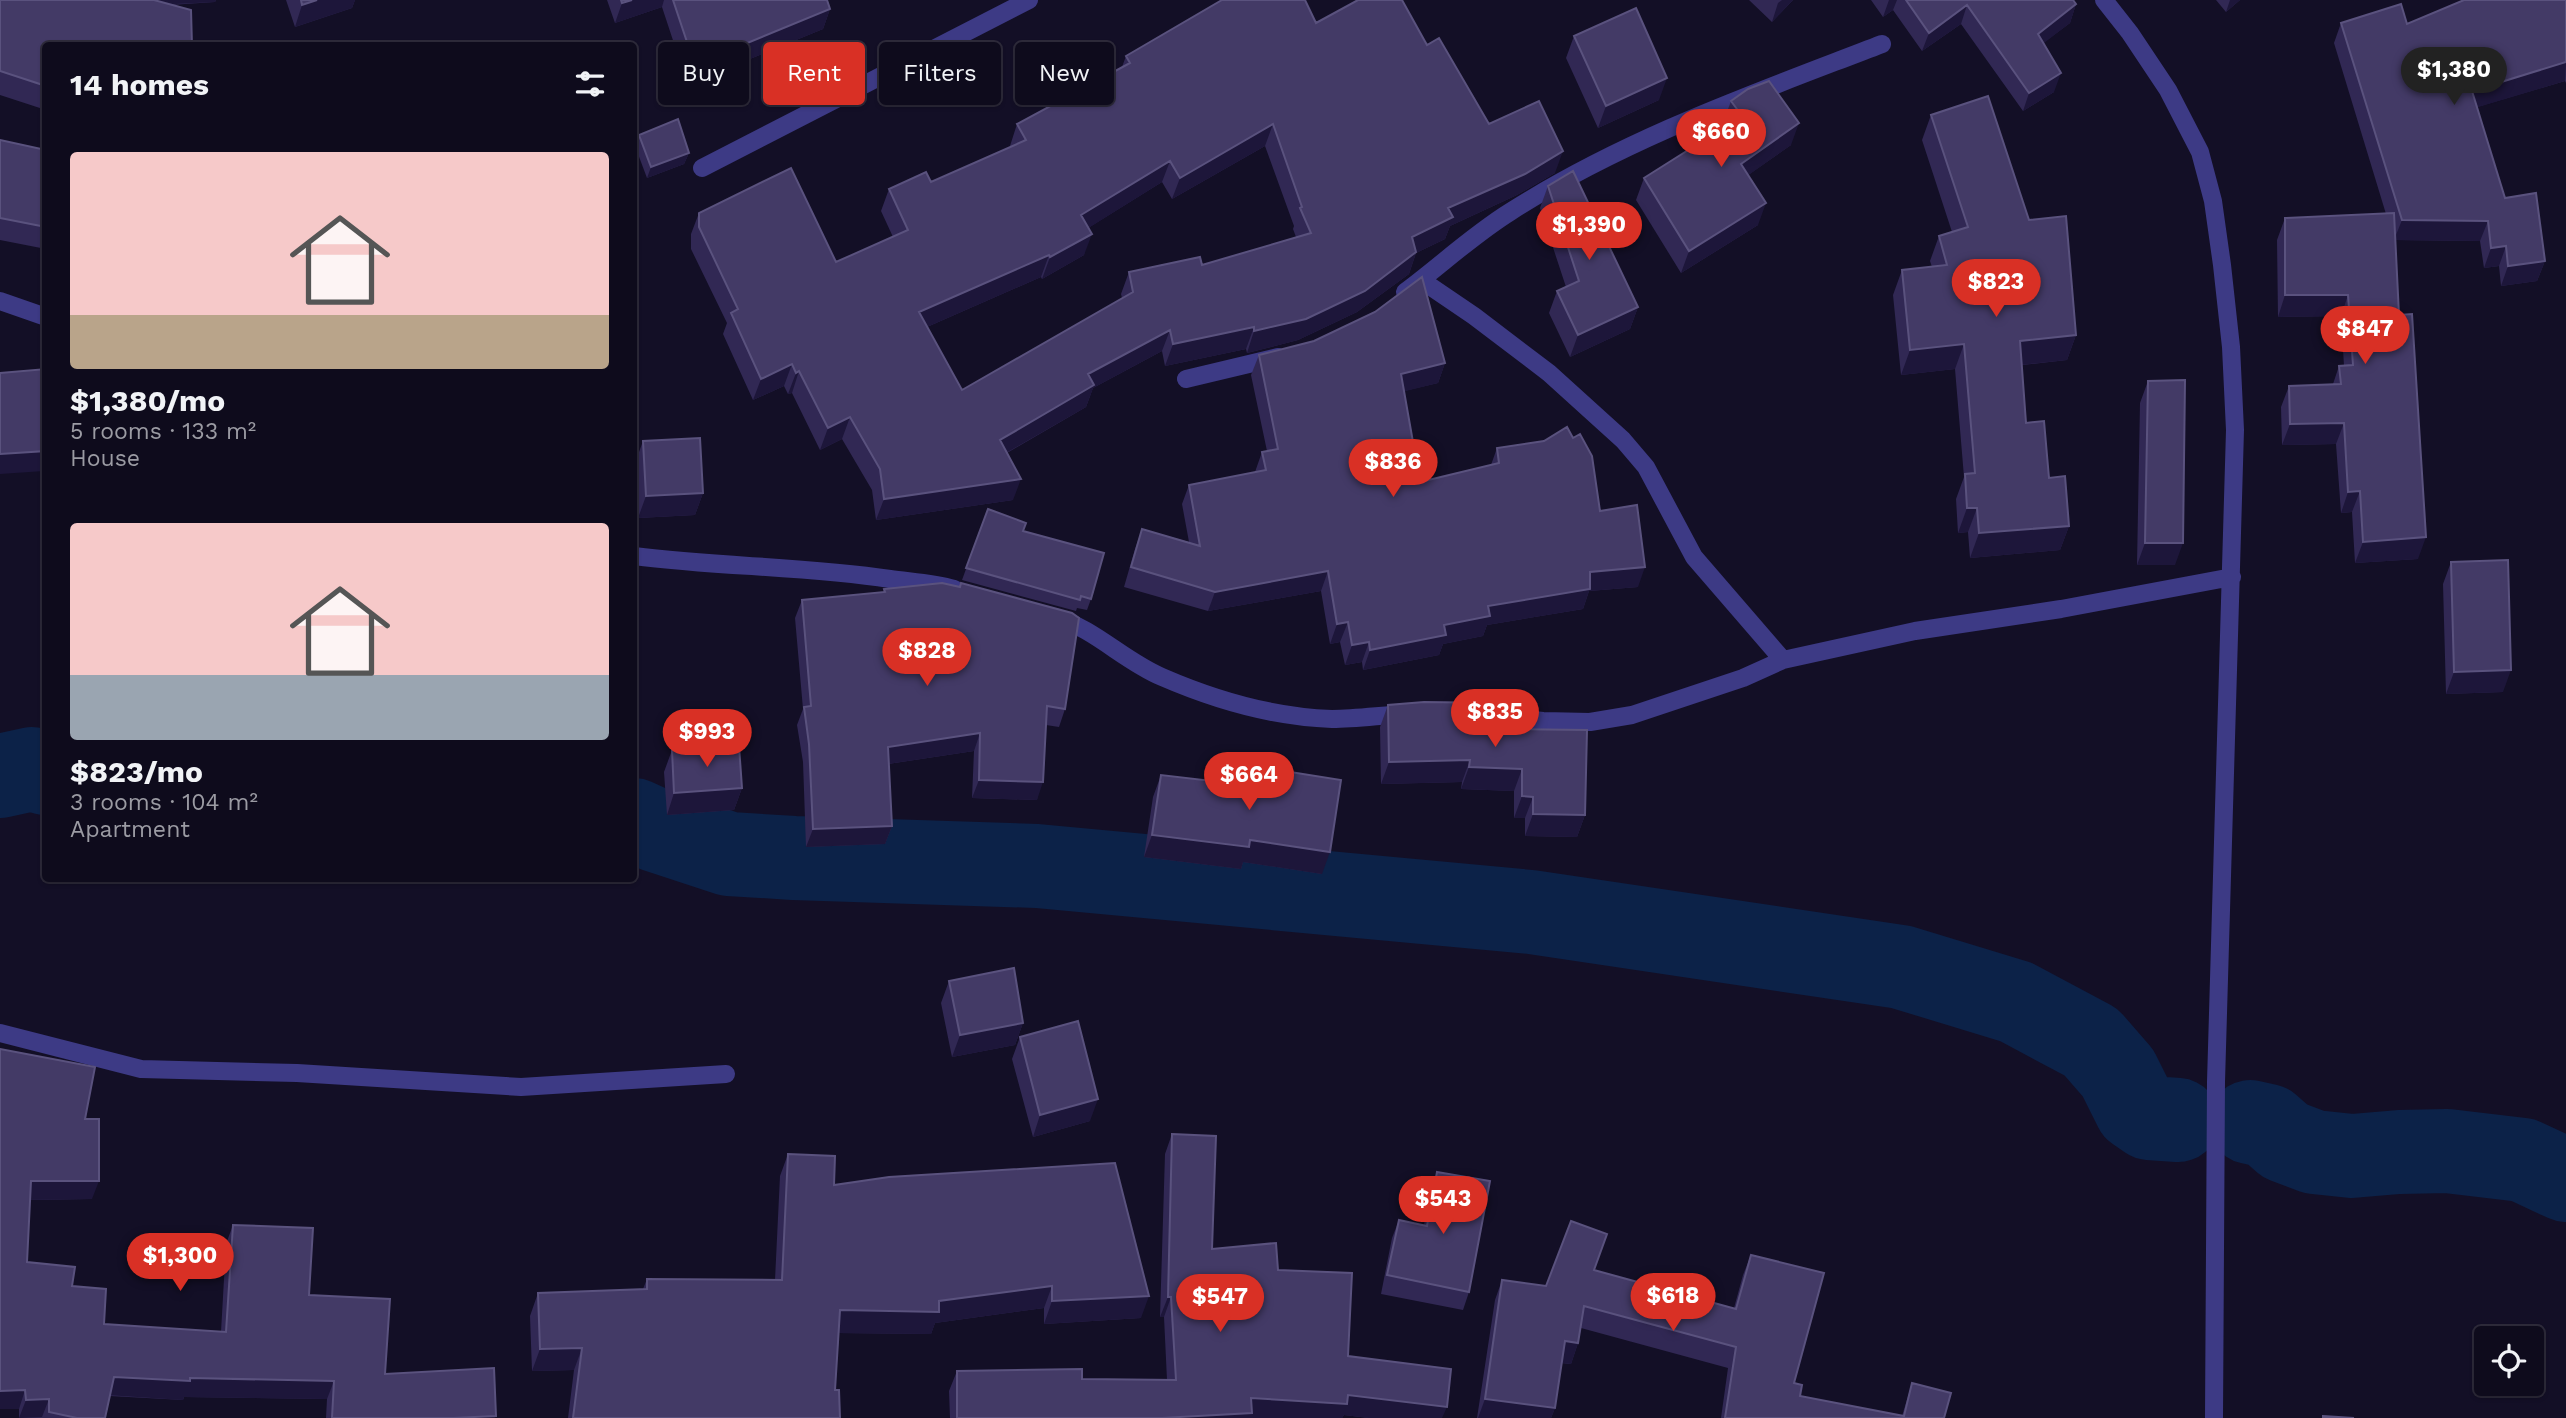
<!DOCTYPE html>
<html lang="en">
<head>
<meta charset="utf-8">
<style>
	body { margin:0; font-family:"Work Sans",sans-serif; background:#1c1929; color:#f1f3f6; height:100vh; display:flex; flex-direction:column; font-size:26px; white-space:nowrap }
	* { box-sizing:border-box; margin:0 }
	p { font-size:23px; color:#9b9ba3 }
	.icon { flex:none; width:38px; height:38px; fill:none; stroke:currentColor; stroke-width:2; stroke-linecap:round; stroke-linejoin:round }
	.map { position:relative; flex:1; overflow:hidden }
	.side { position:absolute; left:42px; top:42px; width:595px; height:840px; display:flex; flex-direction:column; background:#0e0b1c; border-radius:7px; box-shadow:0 2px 5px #0004,0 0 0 2px #2e2b3b }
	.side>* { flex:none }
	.top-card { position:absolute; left:658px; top:42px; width:665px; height:63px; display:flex; gap:14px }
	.buttons { position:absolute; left:2474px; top:1326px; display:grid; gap:14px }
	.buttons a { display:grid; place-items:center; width:70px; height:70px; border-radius:7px; background:#0e0b1c; box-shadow:0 2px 5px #0004,0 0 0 2px #2e2b3b; font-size:35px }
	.price { position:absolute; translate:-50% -60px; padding:0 16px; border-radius:24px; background:#d93025; color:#fff; font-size:23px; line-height:46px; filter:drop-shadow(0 2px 4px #0008) }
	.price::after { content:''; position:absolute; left:50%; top:42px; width:21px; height:16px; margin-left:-10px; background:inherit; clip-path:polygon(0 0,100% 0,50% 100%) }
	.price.on { background:#222; color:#fff }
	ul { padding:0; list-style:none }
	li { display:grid; align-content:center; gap:14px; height:371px; padding:0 28px }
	li span { display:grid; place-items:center; height:217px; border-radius:7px; color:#555 }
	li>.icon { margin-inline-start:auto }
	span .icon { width:126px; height:126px; fill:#fffc; stroke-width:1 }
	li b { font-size:30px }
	h2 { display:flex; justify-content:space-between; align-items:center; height:84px; padding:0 28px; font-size:30px }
	.chip { padding:0 24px; border-radius:7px; background:#0e0b1c; box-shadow:0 2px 5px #0004,0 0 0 2px #2e2b3b; font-size:24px; line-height:63px }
	.chip.on { background:#d93025; color:#fff }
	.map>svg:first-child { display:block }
</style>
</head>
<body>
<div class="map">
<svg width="2566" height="1418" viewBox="0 0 2566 1418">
	<rect width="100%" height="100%" fill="#130f26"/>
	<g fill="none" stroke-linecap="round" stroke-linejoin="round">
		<path stroke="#0c2248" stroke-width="84" d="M0,776L32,769L46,773
			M634,820L656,830L729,854L794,858L1037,866L1531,912L1901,967L2016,1002L2091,1042L2118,1073L2136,1109L2149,1118L2178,1120
			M2250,1122L2268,1126L2285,1141L2314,1152L2352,1156L2399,1152L2447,1151L2523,1160L2566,1180"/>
		<path stroke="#3d3a85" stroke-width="18" d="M2104,0L2130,33L2168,90L2200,152L2213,201L2222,265L2231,347L2235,430L2216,1082L2214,1418
			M702,168L1029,0
			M1421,280L1474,316L1549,373L1623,440L1646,467L1694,557L1783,660
			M1405,292C1440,266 1473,235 1510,212C1626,138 1755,93 1882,44
			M0,301L46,317
			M1186,379L1278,357
			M634,556C719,567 805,566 890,579C911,582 933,583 954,589
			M1055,617C1095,629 1124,661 1162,677C1215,700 1274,717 1332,719C1357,719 1383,715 1407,714
			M1477,714L1543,721L1590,722L1632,715L1743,678L1783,660L1915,631L2061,609L2232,577
			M0,1033L141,1069L297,1073L521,1087L726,1074"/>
	</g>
	<path fill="#312854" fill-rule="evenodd" d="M0,0H216L215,2L170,5L46,46V110L0,95Z
		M286,0H355L352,8L295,27Z
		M607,0H827L830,9L823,29L740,63L743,73L736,92L695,107L662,7L615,23Z
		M1749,0H1793L1772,22Z
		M1871,0H2073L2076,4L2070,23L2043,43L2054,92L2023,111L1961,24L1922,51L1893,10L1883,17Z
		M2216,0H2240L2226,12Z
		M2566,0V83L2565,81L2477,107L2505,198L2545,261L2537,281L2501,286L2499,266L2484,268L2480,241L2395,240L2399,315L2418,559L2355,563L2352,512L2341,513L2336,444L2282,445L2281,407L2289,386L2333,384L2339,366H2344L2341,316L2278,317L2277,240L2285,218L2386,214L2334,43L2341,23L2407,24Z
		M1316,23L1427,45L1489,124L1555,173L1517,195L1450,226L1445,239L1416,253L1409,274L1357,312L1298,340L1247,353L1246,349L1165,366L1162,351L1093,388L1086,407L1007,453L1013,500L876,520L872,490L842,439L820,450L792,393L788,394L784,386L753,400L723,334L727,323L691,249V234L699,213L836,262L893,237L881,211L889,189L931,182L1010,147V146L1017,124L1122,67L1126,56ZM1265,146L1294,226L1293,229L1296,237L1202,265L1129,272L1121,294L1122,298L962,390L927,327L1041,277L1042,279L1084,255L1088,228L1162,182L1172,199Z
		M1574,36L1659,100L1598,128L1566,58Z
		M1731,101L1791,145L1748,175L1758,225L1681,273L1636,200L1644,178L1726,127L1723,123Z
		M1931,115L2029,220L2076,335L2067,360L2022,365L2026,423L2069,526L2060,550L1970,558L1968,532L1958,533L1956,499L1964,477L1955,369L1901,375L1893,295L1902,270L1932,267L1930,261L1939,236L1952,232L1922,140Z
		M639,135L689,153L684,164L647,178L635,146Z
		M0,140L46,150V249L0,240Z
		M1548,186L1638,307L1630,329L1570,357L1549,313L1557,291L1566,287L1540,208Z
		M1259,355L1445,363L1438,383L1404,391L1420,482L1491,465L1497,448L1600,511L1638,587L1589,591L1583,609L1487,625L1483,636L1443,644L1439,655L1363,670L1362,662L1345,665L1340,642L1330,644L1321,591L1208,611L1124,587L1135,549L1142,529L1189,542L1182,504L1189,485L1255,472L1262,452L1267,451L1251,375Z
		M46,369V491L44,471Z
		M2148,381L2175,565H2137L2140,403Z
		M643,441L703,493L695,515L638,518L635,463Z
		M988,509L1023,531L1091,599L1087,610L1077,608L1076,611L962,580Z
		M2451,562L2503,692L2446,694L2443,584Z
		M884,589L1065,709L1059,727L1046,725L1037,800L972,798L974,751L888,764L892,826L885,844L806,847L803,762L797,725L803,709L795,618L802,600L883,592Z
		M1388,705L1501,729L1585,815L1577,837L1525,836V818H1514V791L1461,789L1462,782L1381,784L1380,727Z
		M672,750L742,788L734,810L667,815L664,772Z
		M1284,771L1322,874L1243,862L1241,869L1144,857L1153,797L1161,775L1277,788Z
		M949,981L1023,1023L1015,1045L952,1057L941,1003Z
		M1020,1037L1090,1121L1033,1137L1012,1059Z
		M0,1049L85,1119L92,1199L30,1200L27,1262L72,1286L104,1324L221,1332L226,1244L233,1225L309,1295L385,1374L495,1418H326L327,1399L184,1397L183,1400L110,1396L105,1418H19V1409H0Z
		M1172,1134L1212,1249L1278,1270L1348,1356L1442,1418H1369L1344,1415L1342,1418H950L949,1391L957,1371L1082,1379L1167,1380L1164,1317H1160L1165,1154Z
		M788,1154L834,1185L1141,1318L1044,1324V1308L935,1323L931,1334L839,1333L835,1390L840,1418H568L574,1370L532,1371L530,1316L538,1293L643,1289L647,1279L775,1280L780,1176Z
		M1437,1172L1469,1292L1463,1310L1381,1294L1392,1238L1399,1220L1424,1225L1430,1190Z
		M1751,1255L1794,1383L1800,1396L1902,1416L1912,1383L1944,1418H1721L1728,1368L1581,1328L1578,1343L1571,1364L1561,1363L1555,1408L1551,1418H1477L1495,1300L1502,1280L1546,1286L1594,1270L1734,1308L1743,1275Z"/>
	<path fill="#1d163a" d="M157,0H216L215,2L155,5Z
		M317,0H355L352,8L295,27L302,5Z
		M632,0H664L662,7L615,23L622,3Z
		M1782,0H1793L1772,22L1778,3Z
		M1889,0H1897L1893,10L1883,17Z
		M2230,0H2240L2226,12Z
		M2076,4L2070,23L2031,53L2038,34Z
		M1967,5L1961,24L1922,51L1929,33Z
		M830,9L823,29L728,68L735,48Z
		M2566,62L2565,81L2465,111L2472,91Z
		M743,73L736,92L695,107L702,87Z
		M2061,73L2054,92L2023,111L2029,93Z
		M1667,78L1659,100L1598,128L1606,106Z
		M1799,123L1791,145L1733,186L1741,164Z
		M1273,124L1265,146L1172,199L1180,178Z
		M1563,151L1555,173L1517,195L1450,226L1445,239L1416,253L1409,274L1357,312L1298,340L1247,353L1254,331L1412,237L1448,208Z
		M689,153L684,164L647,178L651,167Z
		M1170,161L1162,182L1074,237L1081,215Z
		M1766,203L1758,225L1681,273L1689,251Z
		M2402,220L2488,221L2480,241L2394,240Z
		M1092,234L1084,255L1042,279L1050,257Z
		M2506,246L2499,266L2484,268L2491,248Z
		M1049,255L1041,277L911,334L919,312Z
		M2545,261L2537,281L2501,286L2508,266Z
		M2285,295H2348L2341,316L2278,317Z
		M1638,307L1630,329L1570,357L1578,335Z
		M1254,327L1246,349L1165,366L1173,344Z
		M1170,330L1162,351L1093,388L1086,407L992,461L1000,440L1088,374Z
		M2076,335L2067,360L2011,366L2020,341Z
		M1964,344L1955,369L1901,375L1910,350Z
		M1445,363L1438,383L1394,394L1401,374Z
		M792,364L784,386L753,400L761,379Z
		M799,371L792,393L788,394L796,373Z
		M850,417L842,439L820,450L828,428Z
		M2344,423L2336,444L2282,445L2290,424Z
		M46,451V468L44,471L0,474V454Z
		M1021,479L1013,500L876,520L884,499Z
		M2360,491L2352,512L2341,513L2348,492Z
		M703,493L695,515L638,518L646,496Z
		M1967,508H1977L1968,532L1958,533Z
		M2069,526L2060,550L1970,558L1979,533Z
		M2426,537L2418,559L2355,563L2363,542Z
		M2145,543H2183L2175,565H2137Z
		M1645,567L1638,587L1589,591L1583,609L1487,625L1483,636L1443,644L1439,655L1363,670L1370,650L1444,625L1488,606L1590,572Z
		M1328,571L1321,591L1208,611L1215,592Z
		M1348,622L1340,642L1330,644L1337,624Z
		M1369,642L1362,662L1345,665L1352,645Z
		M2511,670L2503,692L2446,694L2454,672Z
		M980,733L974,751L881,765L888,747Z
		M1470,760L1462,782L1381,784L1389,762Z
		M1469,767L1522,769L1514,791L1461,789Z
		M979,780L1043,782L1037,800L972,798Z
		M742,788L734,810L667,815L674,793Z
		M1522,796L1533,797L1525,818H1514Z
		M1533,814L1585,815L1577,837L1525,836Z
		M892,826L885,844L806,847L813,829Z
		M1152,835L1250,840L1330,852L1322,874L1243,862L1241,869L1144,857Z
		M1023,1023L1015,1045L952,1057L960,1035Z
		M1098,1099L1090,1121L1033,1137L1040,1115Z
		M31,1181H99L92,1199L24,1200Z
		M1052,1286L1044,1308L935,1323L931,1334L832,1333L840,1310L939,1301Z
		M1149,1296L1141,1318L1044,1324L1052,1301Z
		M1168,1297H1171L1164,1317H1160Z
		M1565,1341L1578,1343L1571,1364L1557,1362Z
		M582,1348L574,1370L532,1371L540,1349Z
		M114,1377L190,1378L334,1381L327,1399L184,1397L183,1400L107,1395Z
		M25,1390L19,1409H0V1391Z
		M1348,1395L1447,1407L1442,1418H1369L1344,1415L1342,1418H1162L1251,1398Z
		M49,1399L42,1417L19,1418L26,1400Z
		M1485,1399L1555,1408L1551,1418H1478Z
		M496,1416L495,1418H453Z"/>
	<path fill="#433a66" stroke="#5a527e" stroke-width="2" fill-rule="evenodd" d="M0,0H154L191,10L192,46H46V86L0,71Z
		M301,0H317L302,5Z
		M621,0H632L622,3Z
		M673,0H827L830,9L735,48L743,73L702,87Z
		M1222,0H1305L1316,23L1358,0H1402L1427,45L1439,38L1489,124L1539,101L1563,151L1525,174L1448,208L1453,217L1412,237L1416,252L1365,291L1306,319L1254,331V327L1173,344L1170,330L1088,374L1094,385L1000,440L1021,479L884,499L880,469L850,417L828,428L799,371L796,373L792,364L761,379L731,313L738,309L699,227V213L791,168L836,262L908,230L889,189L926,172L931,182L1026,140L1017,124L1130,63L1126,56ZM1273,124L1302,207L1300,208L1311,233L1202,265L1200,257L1129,272L1133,292L962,390L919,312L1049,255L1050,257L1092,234L1081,215L1170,161L1180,178Z
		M1906,0H2073L2076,4L2038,34L2061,73L2029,93L1967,5L1929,33Z
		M2464,0H2566V62L2472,91L2505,198L2536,193L2545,261L2508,266L2506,246L2491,248L2488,221L2402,220L2341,23L2401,4L2407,24Z
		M1636,8L1667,78L1606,106L1574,36Z
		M1769,81L1799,123L1741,164L1766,203L1689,251L1644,178L1742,116L1731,101L1748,89Z
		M1988,96L2029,220L2066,216L2076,335L2020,341L2026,423L2044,421L2049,478L2065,476L2069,526L1979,533L1977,508H1967L1965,474L1975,473L1964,344L1910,350L1902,270L1947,265L1939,236L1968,227L1931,115Z
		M678,119L689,153L651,167L639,135Z
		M0,140L46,150V227L0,218Z
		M1573,171L1638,307L1578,335L1557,291L1579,281L1548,186Z
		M2394,213L2399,315L2412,314L2426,537L2363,542L2360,491L2348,492L2344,423L2290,424L2289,386L2341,384L2339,366L2353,365L2348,295H2285V218Z
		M1422,277L1445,363L1401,374L1420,482L1499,463L1497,448L1544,441L1567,427L1573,438L1580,434L1592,456L1600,511L1637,505L1645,567L1590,572V589L1488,606L1490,616L1444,625L1446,635L1370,650L1369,642L1352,645L1348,622L1337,624L1328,571L1215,592L1131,567L1142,529L1200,546L1189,485L1266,470L1262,452L1278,449L1259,355L1314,341L1375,312Z
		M46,369V451L0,454V373Z
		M2185,380L2183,543H2145L2148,381Z
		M700,438L703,493L646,496L643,441Z
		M988,509L1026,523L1023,531L1104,553L1091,599L1081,596L1080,600L966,568Z
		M2508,560L2511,670L2454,672L2451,562Z
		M942,583L960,587L961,583L1072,613L1079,618L1065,709L1047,706L1043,782L979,780L980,733L888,747L892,826L813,829L809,744L804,707L811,706L802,600L885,592L884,589Z
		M1424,702L1501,703V729L1587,730L1585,815L1533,814V797L1522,796V769L1469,767L1470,760L1389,762L1388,705Z
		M739,746L742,788L674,793L672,750Z
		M1284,771L1341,780L1330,852L1250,840L1249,847L1152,835L1161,775L1281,789Z
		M1014,968L1023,1023L960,1035L949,981Z
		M1078,1021L1098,1099L1040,1115L1020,1037Z
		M0,1049L95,1067L85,1119H99V1181H31L27,1262L75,1267L72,1286L106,1289L104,1324L226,1332L233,1225L313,1228L309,1295L390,1299L385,1374L494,1368L496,1416L453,1418H332L334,1381L190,1378V1381L114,1377L105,1418H77L49,1412V1399L26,1400L25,1390L0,1391Z
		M1172,1134L1216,1136L1212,1249L1276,1243L1278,1270L1352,1273L1348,1356L1451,1369L1447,1407L1348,1395L1347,1404L1251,1398L1252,1413L1162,1418H957V1371L1082,1369V1379L1176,1380L1171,1297H1168Z
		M788,1154L835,1156L834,1185L889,1177L1115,1163L1149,1296L1052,1301V1286L939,1301V1312L840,1310L835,1390H839L840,1418H573L582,1348L540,1349L538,1293L647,1289V1279L782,1280Z
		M1437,1172L1490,1181L1469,1292L1387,1275L1399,1220L1427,1226Z
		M1571,1221L1607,1234L1594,1270L1736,1309L1751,1255L1824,1273L1794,1383L1802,1385L1800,1396L1904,1416L1912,1383L1951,1393L1944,1418H1725L1736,1347L1584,1306L1578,1343L1565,1341L1555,1408L1485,1399L1502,1280L1546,1286Z
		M2323,1416L2354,1418H2323Z"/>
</svg>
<div class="buttons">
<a><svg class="icon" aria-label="locate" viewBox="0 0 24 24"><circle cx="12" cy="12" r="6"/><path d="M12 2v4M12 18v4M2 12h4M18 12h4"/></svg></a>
</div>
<b class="price on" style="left:2454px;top:107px">$1,380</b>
<b class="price" style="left:1721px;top:169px">$660</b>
<b class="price" style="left:1589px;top:262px">$1,390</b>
<b class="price" style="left:1996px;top:319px">$823</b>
<b class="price" style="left:2365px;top:366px">$847</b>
<b class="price" style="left:1393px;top:499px">$836</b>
<b class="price" style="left:927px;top:688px">$828</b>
<b class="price" style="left:1495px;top:749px">$835</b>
<b class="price" style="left:707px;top:769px">$993</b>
<b class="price" style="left:1249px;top:812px">$664</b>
<b class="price" style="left:1443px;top:1236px">$543</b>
<b class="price" style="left:180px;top:1293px">$1,300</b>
<b class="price" style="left:1673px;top:1333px">$618</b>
<b class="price" style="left:1220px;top:1334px">$547</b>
<div class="top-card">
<a class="chip">Buy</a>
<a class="chip on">Rent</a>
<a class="chip">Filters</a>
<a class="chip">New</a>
</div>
<section class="side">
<h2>14 homes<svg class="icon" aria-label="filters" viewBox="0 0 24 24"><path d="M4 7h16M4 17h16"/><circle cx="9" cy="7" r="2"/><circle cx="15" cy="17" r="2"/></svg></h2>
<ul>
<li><span style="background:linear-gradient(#f6c9c9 75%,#b9a48a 0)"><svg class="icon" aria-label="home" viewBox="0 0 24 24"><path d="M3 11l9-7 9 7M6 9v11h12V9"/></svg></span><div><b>$1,380/mo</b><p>5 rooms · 133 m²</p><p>House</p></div></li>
<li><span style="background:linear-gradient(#f6c9c9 70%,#9aa5b1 0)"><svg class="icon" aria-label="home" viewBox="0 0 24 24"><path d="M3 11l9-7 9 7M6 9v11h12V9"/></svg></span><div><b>$823/mo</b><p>3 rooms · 104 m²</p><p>Apartment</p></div></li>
</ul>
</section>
</div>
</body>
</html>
